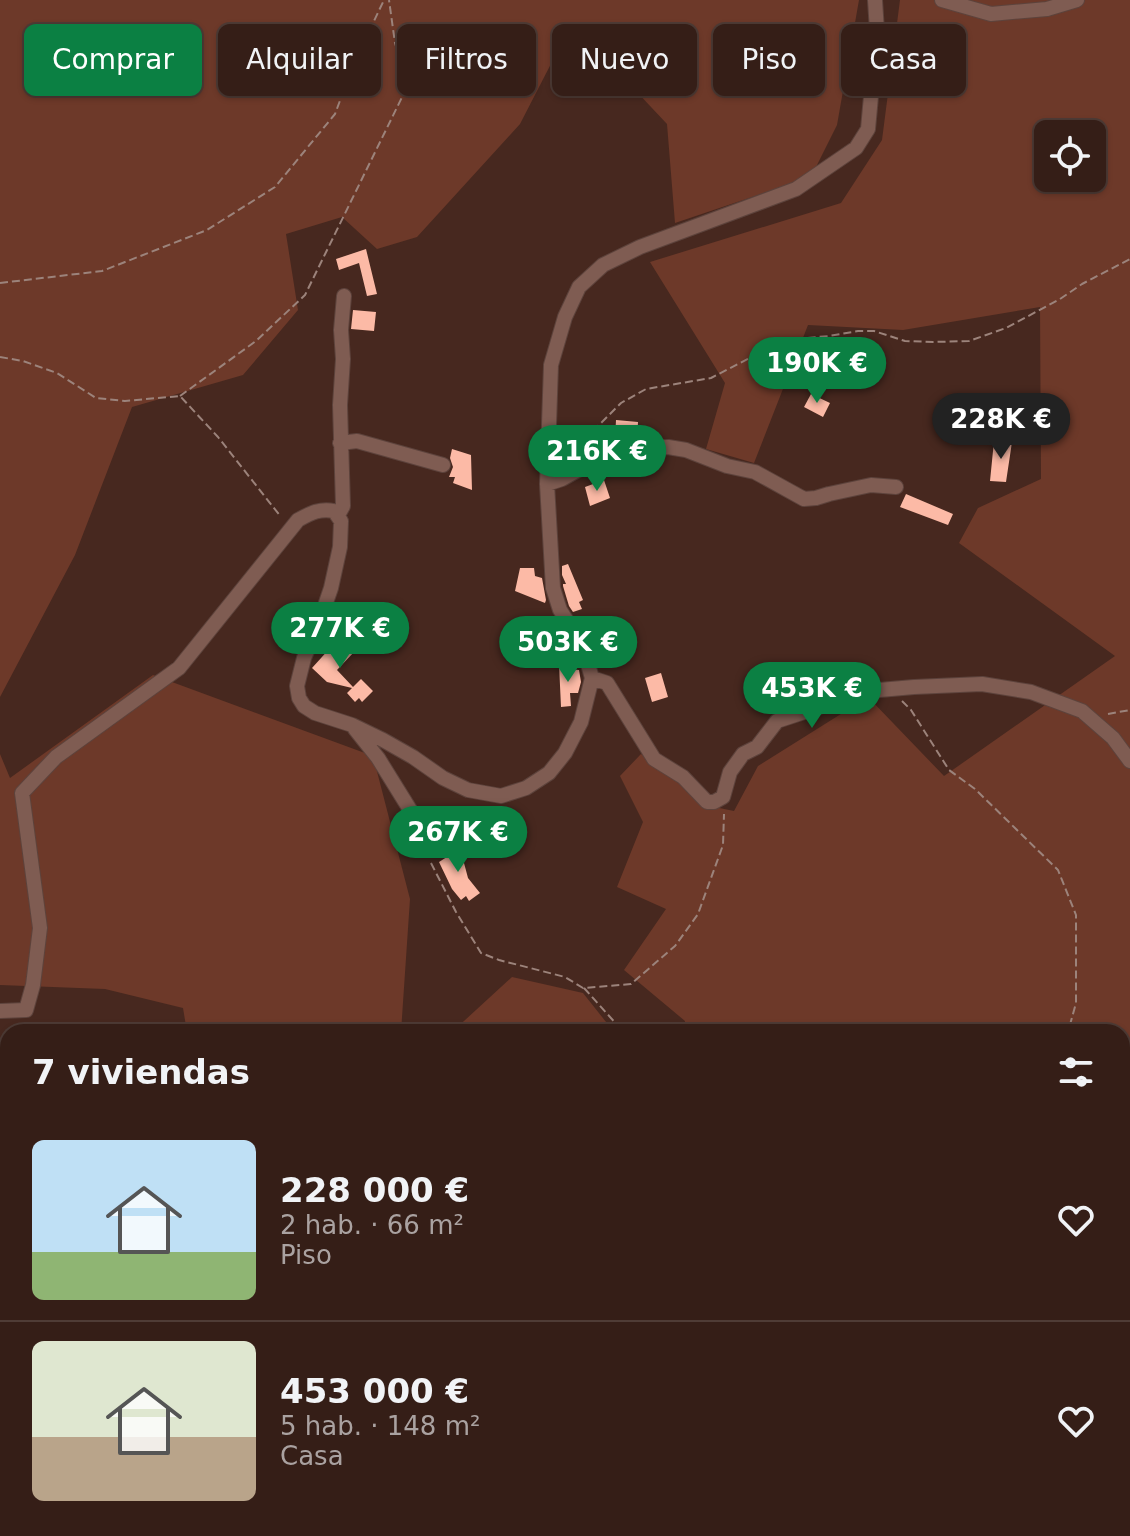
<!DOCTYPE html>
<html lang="es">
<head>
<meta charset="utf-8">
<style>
	body { margin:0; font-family:"DejaVu Sans",sans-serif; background:#402b24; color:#f1f3f6; height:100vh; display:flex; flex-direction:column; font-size:30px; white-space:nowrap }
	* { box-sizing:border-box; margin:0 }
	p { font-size:26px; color:#aaa2a1 }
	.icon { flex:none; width:44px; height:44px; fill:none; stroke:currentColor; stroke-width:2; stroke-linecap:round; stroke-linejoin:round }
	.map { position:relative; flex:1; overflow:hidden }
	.panel { position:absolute; left:0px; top:1024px; width:1130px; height:512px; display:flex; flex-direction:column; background:#351e17; border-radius:24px 24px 0 0; box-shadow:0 2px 6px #0004,0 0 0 2px #4f3c36 }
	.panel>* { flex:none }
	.hud { position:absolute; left:24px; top:24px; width:1082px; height:72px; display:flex; gap:16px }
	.controls { position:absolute; left:1034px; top:120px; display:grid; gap:16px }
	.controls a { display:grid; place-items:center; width:72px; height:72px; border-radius:12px; background:#351e17; box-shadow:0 2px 6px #0004,0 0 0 2px #4f3c36; font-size:40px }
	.price { position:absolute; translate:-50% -68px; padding:0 18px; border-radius:28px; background:#0b8043; color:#fff; font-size:26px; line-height:52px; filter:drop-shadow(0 2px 4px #0008) }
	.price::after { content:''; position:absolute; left:50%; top:48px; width:24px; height:18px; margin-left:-12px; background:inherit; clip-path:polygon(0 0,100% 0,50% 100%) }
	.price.active { background:#222; color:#fff }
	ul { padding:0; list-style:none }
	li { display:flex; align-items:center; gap:24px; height:200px; padding:0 32px }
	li+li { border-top:2px solid #4f3c36 }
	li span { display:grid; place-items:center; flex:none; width:224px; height:160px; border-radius:12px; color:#555 }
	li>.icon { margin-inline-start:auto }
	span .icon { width:96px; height:96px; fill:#fffc; stroke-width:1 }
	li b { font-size:34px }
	h2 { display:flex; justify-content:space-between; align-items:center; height:96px; padding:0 32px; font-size:34px }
	.tag { padding:0 28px; border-radius:12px; background:#351e17; box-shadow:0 2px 6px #0004,0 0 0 2px #4f3c36; font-size:28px; line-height:72px }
	.tag.active { background:#0b8043; color:#fff }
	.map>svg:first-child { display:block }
</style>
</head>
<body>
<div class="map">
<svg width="1130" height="1536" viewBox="0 0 1130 1536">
	<rect width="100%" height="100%" fill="#47281f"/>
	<path fill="#6d3929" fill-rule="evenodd" d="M0,0H859L837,125L811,177L675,223L667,124L572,23L520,124L417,237L377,249L342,217L286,234L298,310L243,375L132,407L75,555L0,697Z
		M900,0H1130V1516L1122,1512V1032H685V1021L624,970L666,909L617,887L643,822L620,776L641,754L676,779L700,804L734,811L758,766L868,697L944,776L1115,656L959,543L978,508L1041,479L1040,307L903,330L808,325L754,463L706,449L725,383L650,262L841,203L882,140ZM1048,134H1092V178H1048Z
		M153,675L373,756L410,899L401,1032H187L183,1008L105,989L0,985V754L10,778Z
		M512,977L583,993L614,1032H452Z
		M591,1528H1019L1033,1536H601Z"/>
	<path fill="#fcbaa6" d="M366,249L377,294L367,296L359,263L339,270L336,259Z
		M353,310L376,312L374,331L351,329Z
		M811,394L830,403L823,417L804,407Z
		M1011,407L1027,408V412H1031L1030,422L1003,420L1004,410H1011Z
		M616,420L638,422L637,440L615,439Z
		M994,441L1012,442L1006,482L990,481Z
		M452,449L471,455L472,490L453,483L455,477H449L453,467L450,458Z
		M604,480L610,498L590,506L585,487Z
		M906,494L953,514L948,525L900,507Z
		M568,564L583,600L579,602L582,609L573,612L569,606L563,586V584H566L562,575V566Z
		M520,568H534L535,576L542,578L546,600L545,603L515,591Z
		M340,637L355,651L337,670L353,687L361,679L373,691L362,702L359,698L355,702L347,693L352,688L327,682L312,668Z
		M559,664H568V669L579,670L581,682L578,693H570L571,706L561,707Z
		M661,673L668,697L652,702L645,678Z
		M453,842L460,848L468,878L480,893L469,901L466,896L461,900L452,889L439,862L450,855L445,850Z"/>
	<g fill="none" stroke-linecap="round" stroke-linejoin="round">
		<g stroke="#5d433c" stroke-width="16">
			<path id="minor" d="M942,0L991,14L1047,9L1077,0
				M340,443L357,441L443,465
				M547,484L562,479L589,464L644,448L668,447L686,450L727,466L755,472L804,499L816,498L829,494L871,485L896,487
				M338,515L343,506L340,405L343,359L341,330L344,296
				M592,678L607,683L654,759L683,777L707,802H714L723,797L730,772L743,754L757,747L777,721L868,691L914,687L982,684L1031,692L1082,711L1113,738L1130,761
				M355,729L378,758L435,850
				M0,1011L26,1010L33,985L40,928L22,793L56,757L179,668L298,520C311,513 320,508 334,511L341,521L340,547L331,588L318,626L304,658L297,686L299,698L304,706L315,713L352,725L383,740L413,757L443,778L468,790L501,796L526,788L549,773L565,753L581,722L592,678L582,644L560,610L553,588L547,484L551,365L565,317L579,287L603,265L640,247L796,189L856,148L868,129L877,31L875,0
				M0,1062L8,1095
				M562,1528L574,1536"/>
		</g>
		<g stroke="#5d433c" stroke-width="20">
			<path id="major" d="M0,1376L8,1397
				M65,1528L69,1536"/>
		</g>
		<g stroke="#5d433c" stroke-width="24">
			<path id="highway" d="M0,1303L8,1308
				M403,1528L417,1536"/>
		</g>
		<path stroke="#9c837b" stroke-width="2" stroke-dasharray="8 4" stroke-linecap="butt" d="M0,283L102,271L207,230L275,187L335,114L354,63L384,0
			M0,357L23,361L57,373L96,398L125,401L180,396L218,437L281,517
			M180,396L256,341L305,295L408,85L395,43L389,0
			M570,459L590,434L621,403L646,389L711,378L775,345L796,339L829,336L858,331H874L905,341L933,342L969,341L1006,328L1060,299L1082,284L1130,259
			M902,701L911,710L949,770L975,789L1058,870L1076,915V1003L1068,1032
			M1108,714L1130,710
			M431,863L456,912L481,953L499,960L565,977L583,988L631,984L675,946L698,914L723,845L724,814
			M584,988L619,1027L620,1032
			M1122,1215L1130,1211
			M1122,1236L1130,1239
			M1122,1270L1130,1261
			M1122,1461L1130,1518"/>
		<use href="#minor" stroke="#7f5c52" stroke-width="14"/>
		<use href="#major" stroke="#7873af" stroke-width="18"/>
		<use href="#highway" stroke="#7482ed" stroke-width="22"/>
	</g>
</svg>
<div class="controls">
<a><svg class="icon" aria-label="locate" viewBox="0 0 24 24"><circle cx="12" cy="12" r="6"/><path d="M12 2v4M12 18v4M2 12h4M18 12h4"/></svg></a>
</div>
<b class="price" style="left:817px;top:405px">190K €</b>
<b class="price active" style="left:1001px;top:461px">228K €</b>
<b class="price" style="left:597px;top:493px">216K €</b>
<b class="price" style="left:340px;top:670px">277K €</b>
<b class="price" style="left:568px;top:684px">503K €</b>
<b class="price" style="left:812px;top:730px">453K €</b>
<b class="price" style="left:458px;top:874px">267K €</b>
<div class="hud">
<a class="tag active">Comprar</a>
<a class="tag">Alquilar</a>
<a class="tag">Filtros</a>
<a class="tag">Nuevo</a>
<a class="tag">Piso</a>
<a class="tag">Casa</a>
</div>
<section class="panel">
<h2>7 viviendas<svg class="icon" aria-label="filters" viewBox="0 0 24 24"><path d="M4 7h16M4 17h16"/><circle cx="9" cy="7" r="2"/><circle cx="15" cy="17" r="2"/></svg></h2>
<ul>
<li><span style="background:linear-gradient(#bfe0f5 70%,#8fb573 0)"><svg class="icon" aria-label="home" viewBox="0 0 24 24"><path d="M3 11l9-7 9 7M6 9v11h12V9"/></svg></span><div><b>228 000 €</b><p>2 hab. · 66 m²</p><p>Piso</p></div><svg class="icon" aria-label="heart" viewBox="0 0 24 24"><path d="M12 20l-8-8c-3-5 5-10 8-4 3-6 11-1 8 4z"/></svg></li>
<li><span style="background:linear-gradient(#dfe7d0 60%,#b9a48a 0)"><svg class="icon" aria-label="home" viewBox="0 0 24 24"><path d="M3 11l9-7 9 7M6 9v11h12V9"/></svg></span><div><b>453 000 €</b><p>5 hab. · 148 m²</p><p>Casa</p></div><svg class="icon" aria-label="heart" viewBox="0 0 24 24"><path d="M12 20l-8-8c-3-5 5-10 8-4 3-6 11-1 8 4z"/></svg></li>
</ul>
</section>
</div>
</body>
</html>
